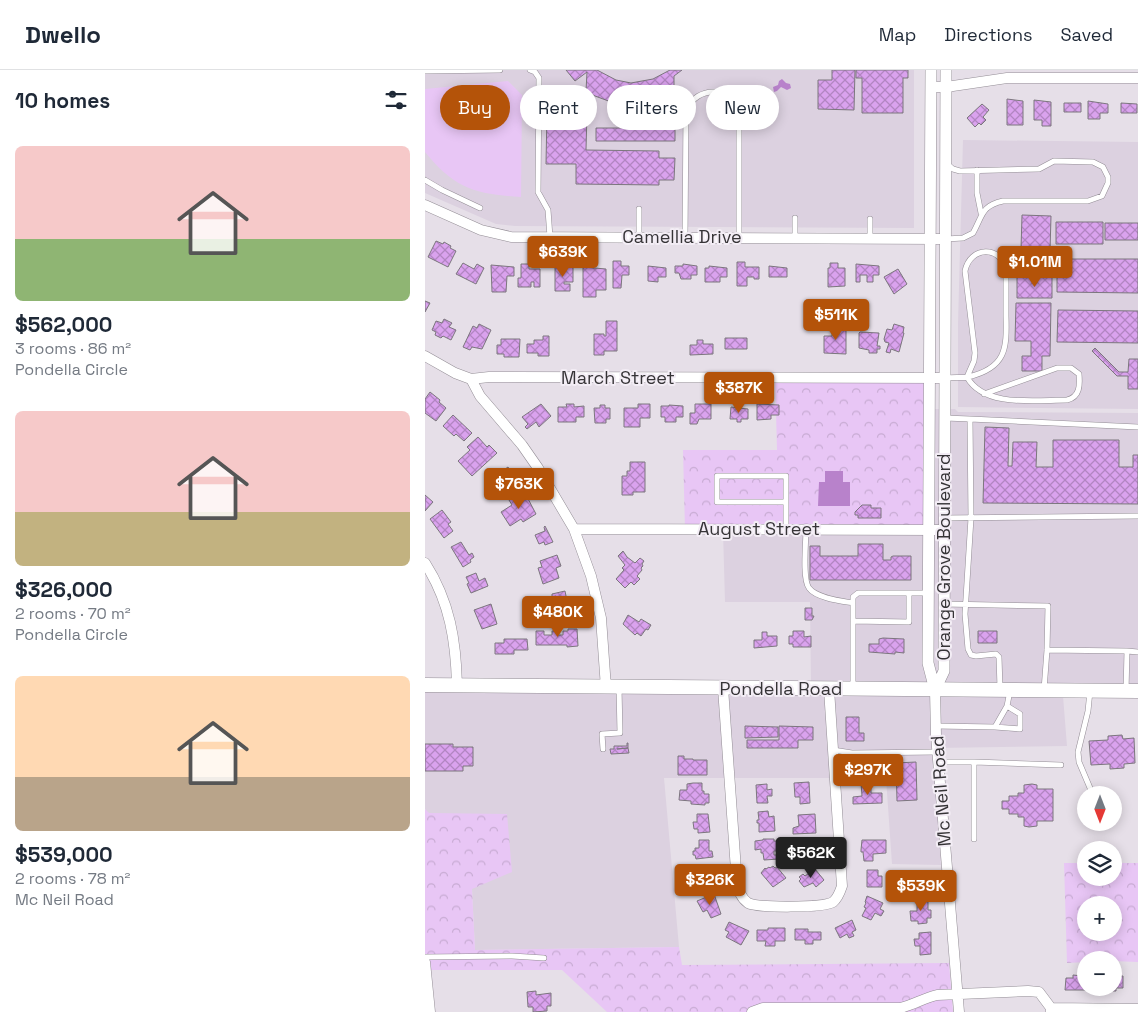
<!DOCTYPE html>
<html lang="en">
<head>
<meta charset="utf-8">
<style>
	body { margin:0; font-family:"Space Grotesk",sans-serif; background:#f6f6f7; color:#1f2937; height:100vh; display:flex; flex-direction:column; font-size:19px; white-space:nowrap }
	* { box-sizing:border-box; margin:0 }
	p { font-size:16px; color:#747a83 }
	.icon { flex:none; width:28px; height:28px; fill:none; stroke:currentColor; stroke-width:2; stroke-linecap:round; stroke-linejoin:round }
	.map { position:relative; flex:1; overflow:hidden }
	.details { display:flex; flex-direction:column; background:#fff; width:425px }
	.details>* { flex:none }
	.guide { position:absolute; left:15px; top:15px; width:475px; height:45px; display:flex; gap:10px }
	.needle { width:32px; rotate:180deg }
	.controls { position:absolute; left:652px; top:716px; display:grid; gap:10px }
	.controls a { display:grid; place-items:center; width:45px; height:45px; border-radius:50%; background:#fff; box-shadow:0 2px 12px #0003; font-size:25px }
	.price { position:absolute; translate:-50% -42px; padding:0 11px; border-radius:5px; background:#b45309; color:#fff; font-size:16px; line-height:32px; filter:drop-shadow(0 1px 2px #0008) }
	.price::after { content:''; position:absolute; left:50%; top:30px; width:15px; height:11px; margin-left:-8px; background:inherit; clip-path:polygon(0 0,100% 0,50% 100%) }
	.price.selected { background:#222; color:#fff }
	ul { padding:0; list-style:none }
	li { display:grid; align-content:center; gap:10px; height:265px; padding:0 15px }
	li span { display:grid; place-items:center; height:155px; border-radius:8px; color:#555 }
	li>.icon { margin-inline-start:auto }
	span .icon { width:90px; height:90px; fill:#fffc; stroke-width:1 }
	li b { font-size:21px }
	h2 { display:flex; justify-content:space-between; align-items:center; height:60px; padding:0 15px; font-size:21px }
	.chip { padding:0 18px; border-radius:22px; background:#fff; box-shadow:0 2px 12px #0003; font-size:18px; line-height:45px }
	.chip.selected { background:#b45309; color:#fff }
	header { display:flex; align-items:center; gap:30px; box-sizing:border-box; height:70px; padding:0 25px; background:#fff; border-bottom:1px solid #e0e1e3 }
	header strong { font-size:24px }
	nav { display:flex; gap:28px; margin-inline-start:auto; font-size:18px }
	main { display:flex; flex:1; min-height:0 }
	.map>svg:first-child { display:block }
</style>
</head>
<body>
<header>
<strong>Dwello</strong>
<nav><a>Map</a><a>Directions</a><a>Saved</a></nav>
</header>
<main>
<section class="details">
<h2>10 homes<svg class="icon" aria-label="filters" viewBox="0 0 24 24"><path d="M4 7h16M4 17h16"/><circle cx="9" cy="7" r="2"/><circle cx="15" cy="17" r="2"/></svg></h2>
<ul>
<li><span style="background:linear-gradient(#f6c9c9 60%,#8fb573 0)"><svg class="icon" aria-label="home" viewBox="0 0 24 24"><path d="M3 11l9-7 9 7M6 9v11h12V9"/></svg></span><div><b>$562,000</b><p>3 rooms · 86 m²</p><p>Pondella Circle</p></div></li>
<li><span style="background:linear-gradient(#f6c9c9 65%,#c2b280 0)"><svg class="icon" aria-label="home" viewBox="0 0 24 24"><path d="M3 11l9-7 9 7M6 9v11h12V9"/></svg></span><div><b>$326,000</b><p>2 rooms · 70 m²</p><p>Pondella Circle</p></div></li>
<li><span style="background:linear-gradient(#ffd9b3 65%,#b9a48a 0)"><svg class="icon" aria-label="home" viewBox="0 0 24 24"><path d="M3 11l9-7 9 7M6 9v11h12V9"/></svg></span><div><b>$539,000</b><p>2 rooms · 78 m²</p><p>Mc Neil Road</p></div></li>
</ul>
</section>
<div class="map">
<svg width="713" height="942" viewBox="0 0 713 942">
	<defs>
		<pattern id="forest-crowns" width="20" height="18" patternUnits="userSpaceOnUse" patternTransform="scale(1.25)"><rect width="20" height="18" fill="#e8c6f5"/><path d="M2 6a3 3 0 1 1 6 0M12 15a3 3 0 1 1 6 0" fill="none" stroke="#c8abd3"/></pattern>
		<pattern id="building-cross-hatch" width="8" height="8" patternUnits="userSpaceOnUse" patternTransform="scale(1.25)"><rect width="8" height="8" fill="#daa2ee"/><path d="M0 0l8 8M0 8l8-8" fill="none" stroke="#b285c2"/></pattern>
	</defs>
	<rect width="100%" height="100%" fill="#e6dfe8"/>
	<path fill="#dcd1e0" d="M0,0H489V158L90,156L71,154L0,123Z
		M538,70L713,72V339L533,337V254Z
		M509,339H515L514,599L511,606L508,592Z
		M524,339H530L533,342L713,343V616L517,615Z
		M499,457L503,615L386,614L385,532H300L298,460Z
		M0,620L638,626L642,676L511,678L516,795L467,794L461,708H239L254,877L50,880L47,819L0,739Z"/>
	<path fill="#e8c6f5" d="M83,11L97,25L96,127C50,124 30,119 0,82V19Z"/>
	<path fill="url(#forest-crowns)" fill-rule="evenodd" d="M499,304V457L260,460L258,380H352L350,305Z
		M0,739L4,743L82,744L87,802L47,819L50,880L254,877L257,895L524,893L528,942H182L137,900H0Z
		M639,793H661V808H689V793H713V892L661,890V892L642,893ZM661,835H689V862H661Z"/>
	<path fill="#b882cb" d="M357,9L361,13L365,14L366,18L362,20L356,17L352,21L349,22L348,17L353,15L354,11Z
		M400,401H418V412H425V436H393L394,412H400Z"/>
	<path fill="url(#building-cross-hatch)" stroke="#7c767e" d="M141,0H172L191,10L206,13L228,9L245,0H257L249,6V25L237,31L213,36L189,33L170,26L161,21L162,2L150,11Z
		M407,0H430L429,40L393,39V10H407Z
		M431,0H483V8H478V43H437V8H431Z
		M582,29L598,31V55H582Z
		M609,30L626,32V56H617V50H609Z
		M663,31L683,34V43H675V49H663Z
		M639,33H656V42H639Z
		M696,33L712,34V43H696Z
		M557,34L564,40L558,47L561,50L556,55L554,53L550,57L542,48Z
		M122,42H162L161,80L234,81V88H250L249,110H234V115L151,114V94H121Z
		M171,58H250V71H171Z
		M597,145L626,146L625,181L596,180Z
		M631,152H678V174H631Z
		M680,153H713V170H680Z
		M11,171L18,174L19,172L26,176L25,178L31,181L23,197L3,187Z
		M632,189H713V223L632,222Z
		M603,190H626V203H603Z
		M188,191H196V196H204V205H197L196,218H188Z
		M312,192H320V197H334V209H329V207H322V216H312Z
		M38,193L49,199L52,194L59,198L51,214L31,204Z
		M405,193H413V198H420V216L403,217V198H405Z
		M96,194H104V199H115V217H109V212H106V217H93V208H96Z
		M258,194L272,196V205H266V209H256L254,203H250V196H258Z
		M431,194L454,196V205H448V212H442V205H435V212H431Z
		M66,195L89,197V206H82L81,222H67Z
		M130,196L148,197V212H139V214H145V221H130Z
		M223,196L241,198V207H233V212L223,211Z
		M284,196L302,198V207H295V212H280V198H284Z
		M344,196L362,198V207H344Z
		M158,197L181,199V220H171V227H158Z
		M473,199L482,214L469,224L459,207Z
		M592,207H627V228H592Z
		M0,231L5,233L0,242Z
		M591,233H626L625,286H617V301H597V286H606V271H590Z
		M633,240L713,241V273L632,272Z
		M19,249L27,253L24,257L31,260L26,270L18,266L16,268L10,265L11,262L7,260L11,251L17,253Z
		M181,251H192V281H179V285H169V264H179V266H181Z
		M54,254L66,260L57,279L47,277L45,280L38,277L48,256L52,258Z
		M469,254L479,257L478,263H479L474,282L466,279L465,283L461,282L464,273L460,272L459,269L462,259L467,260Z
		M407,256H421V284L399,283V266H407Z
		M435,262L454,263L452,276H455V279H452V283H444V280L434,278V263Z
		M118,266H124V286H113V283H102V274H109V270H118Z
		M300,268H322V279H300Z
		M76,269H95L94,287H79V284H72V275H76Z
		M272,270H278V274H288V284L265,285V275H272Z
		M670,278L694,302H703L704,289H713V319H703V306H692L667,281Z
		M5,322L15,330L14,332L21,338L11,351L0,343V329Z
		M116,334L126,346L114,357L111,352L102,359L100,357L103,354L97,347Z
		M141,334H149V337L159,336V347H151V352H133V337H142Z
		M213,334H225V348H215V357H199V338H213Z
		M270,334H286V349H274L272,354H265V343H270Z
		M332,334L354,335V345H346V349L332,350Z
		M175,335H180V338H185V349H181V353H170L169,338H175Z
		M244,335L258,336V347H251V352H240V347H236V336H244Z
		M306,337L323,339V349H316V352H312V349H305Z
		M28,345L47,363L39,371L31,364L29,366L18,356Z
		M560,357L584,358L583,396H587L588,372H612L611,397H628V370H694V397H708V385H713V434L558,433Z
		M53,367L62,377L64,375L72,383L47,406L33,391L45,380L42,377Z
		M205,392H220V422H208V425H197V406H202V401H205Z
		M83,397L94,415L82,423L77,416L80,413L73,404Z
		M99,421L111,444L98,452L96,449L85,456L76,442L87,435L84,430Z
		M0,425L8,432L0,441Z
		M437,435H446V438H456V448H433V445H430V442Z
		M17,440L26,452L23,454L28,461L19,468L5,449Z
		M120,456L128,472L120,475L119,472L114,474L110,465L120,461L119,457Z
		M36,472L44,485L47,483L49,487L45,490L46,492L38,497L26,477Z
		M433,474H458V490H466V487L468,486H486V510H385V476H395V486H433Z
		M198,481L202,487L210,493L215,488L219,491L217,494L218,496L216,498L217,500L212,506L215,509L209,515L206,512L200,518L191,509L199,500L197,498L200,495L193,486Z
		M132,485L136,496L131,498L134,508L118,514L113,498L117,497L115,491Z
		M51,503L54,511L60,508L63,516L46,523L42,514L44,513L41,507Z
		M140,521L144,541L125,545L122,530L131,528V526L127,527V524Z
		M66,534L72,554L57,559L49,540Z
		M380,538H387V546H389L387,550H380Z
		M203,545L214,552L216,549L226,555L223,560L221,559L216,566L212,563L210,565L198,554Z
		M143,559H152L153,576L142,577V575H111V561H119V565H127V561H132V565H138V561H143Z
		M368,561H379V567L386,566V577H368V574H364V566H368Z
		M553,561H572V573H553Z
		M337,562H342V566H352V576L329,578V570H337Z
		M458,568L479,569V583L470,582V584L444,582V574H454V569Z
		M79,569H102L103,580H89V584H70V573H79Z
		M421,647H434V663H439V671H421Z
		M320,656L353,657V667L320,668Z
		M354,656L388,657V670H373V678H322V670H354Z
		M697,665L698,669L709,668L710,693L699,694V698L685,699V694L666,695L664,671L683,670V666Z
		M202,673H203V678L192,679L203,678L204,683L186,684L185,679H189V676H202Z
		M0,674H28V677H48V696H38V701H0Z
		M253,686H259V689H268V690H282V705H253Z
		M491,692L492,730L472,731L471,693Z
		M384,712L385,733L375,734V727H370L369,713Z
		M268,713H277V721H279V724H284V733H280V735L266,734V731L254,730L255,720H262V714Z
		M436,713H446V723H457V733L428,734V727L437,726Z
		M342,714V720L347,719V726H342L343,733H332L331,715Z
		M607,714L612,715V719H628V751H612V756L604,757L599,756V747H593V744H584V739H577V731H584V726H593V723H599V715Z
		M343,741L344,747L349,746L350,761L334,762V753H332V750H334L333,742Z
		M272,744H283L285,762L273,763V759H269L268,752H272Z
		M390,744L391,763L368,764V758L374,756L373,745Z
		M338,769H349V771H354V781H349V785H354V789L339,790L338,783H336V779L330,780V771L338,770Z
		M391,769L390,791L380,792V783H376L375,770Z
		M274,770H284V781H287L288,787L271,789L270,785H268V781H270V778H274Z
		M437,770H461V783L448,784V791H439L438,782H436V780Z
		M348,796L350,798L352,797L361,808L348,817L336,803L340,798L341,799L344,797L345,798Z
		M390,799L399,810L391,817L388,813L379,817L374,811L376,809L374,807L378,804L380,806Z
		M442,800H453V806H457V817H442Z
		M289,824L296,844L286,848L282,840L278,842L272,831Z
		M442,826L458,833L455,839L459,841L456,846L450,843L446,850L437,846L441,838L439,837L441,833L440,832Z
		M492,830H503V840H506V848H502V853L493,854V851H486L485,841H492Z
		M427,850L431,860L427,862L429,866L424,868L422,864L415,868L410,858Z
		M304,852L324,861L316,875L301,867L304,862L300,860Z
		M343,858H360V871H350V876H340L341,871H332V860H343Z
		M370,859H383V862H396V870H388V874H380V870H370Z
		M506,862V884L495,885V876H490L489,869H494V863Z
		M648,905L657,906V908H661V918H664V920H640L641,908H648Z
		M689,906H698V918H691V921H681V918H674H689Z
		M111,921V925L126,923V936H122V941L108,942V937H103L102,922Z"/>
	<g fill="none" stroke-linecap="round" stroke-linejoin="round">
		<g stroke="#938d95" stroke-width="6">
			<path id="service" d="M105,0L110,2L114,8L113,122L123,140L125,167
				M0,1L75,0
				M552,100V123L556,143
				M0,110L17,120L55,138
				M214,139V167
				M370,148V168
				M445,149V168
				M260,168L261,41C272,14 309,16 314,45V168
				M521,169L538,168L548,163C558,145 556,136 578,131H663L677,126L683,113V107L678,97L668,92L629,91L614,99L535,101L528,99L522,94
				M542,307C559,338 611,330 642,330C655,327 655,315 654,304L646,298H632L559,324
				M520,308C528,307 536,308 543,307C581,298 582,279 581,246C581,231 581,215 581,200C576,175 545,176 540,201L550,283L549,291L542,307
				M520,348L545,349
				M361,432H292V406H361V459
				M519,448L713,446
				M381,459C381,472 377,509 384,518C391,528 416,531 428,533
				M519,534L623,536L622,580L619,620
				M428,551L484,552V523
				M622,580L702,581
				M428,617V527L433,523H503
				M575,618L574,587L571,584L551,586L546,585L543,579L540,544L546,448L545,349L713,357
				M665,621L663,641L653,682L654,692L668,725
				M701,621L702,581L713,582
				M511,656L570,657L582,636L585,621
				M570,657L595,659V644L582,636
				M178,679L177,664L195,663L194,618
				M408,680L427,683L512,682
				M513,692H549V769
				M549,692L636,695
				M0,887L87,886L119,888"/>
		</g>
		<g stroke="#938d95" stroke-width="11">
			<path id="minor" d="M506,17H521L582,8H713
				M0,135L56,160L86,167L520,169
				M0,286L30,303L46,309L55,326L97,375L113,398L149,459L166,506L176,548L181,618
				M46,309L64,307L520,308
				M149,459L519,460
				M0,493C25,532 31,571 32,616
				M298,618L312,814C314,821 316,828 323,833C333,838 399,838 408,832C413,828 415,822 417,816L404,619
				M510,620L511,665L534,942
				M0,892L5,942
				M327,942L338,938H475C488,935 499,928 512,925L603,921L614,922L626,938
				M626,942V938L713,939"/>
		</g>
		<g stroke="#938d95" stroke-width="12">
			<path id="tertiary" d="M506,0L503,593L510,620
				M510,620L519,601L521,0"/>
		</g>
		<g stroke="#938d95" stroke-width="15">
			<path id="secondary" d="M0,615L713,621"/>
		</g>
		<use href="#service" stroke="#fff" stroke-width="5"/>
		<use href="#minor" stroke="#fff" stroke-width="10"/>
		<use href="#tertiary" stroke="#fff" stroke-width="11"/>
		<use href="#secondary" stroke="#fff" stroke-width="14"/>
	</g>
	<g text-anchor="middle" stroke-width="4" stroke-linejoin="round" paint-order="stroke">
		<g font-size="18" fill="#363437" stroke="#f3edf5">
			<text x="257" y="173">Camellia Drive</text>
			<text x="193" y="314">March Street</text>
			<text x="334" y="465">August Street</text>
			<text transform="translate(519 487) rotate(-90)" y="6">Orange Grove Boulevard</text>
			<text x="356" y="625">Pondella Road</text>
			<text transform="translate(516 721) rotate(-94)" y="6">Mc Neil Road</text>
		</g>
	</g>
</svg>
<div class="controls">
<a><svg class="needle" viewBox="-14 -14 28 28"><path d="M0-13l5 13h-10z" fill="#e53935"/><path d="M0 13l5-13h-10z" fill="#747a83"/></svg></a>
<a><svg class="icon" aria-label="layers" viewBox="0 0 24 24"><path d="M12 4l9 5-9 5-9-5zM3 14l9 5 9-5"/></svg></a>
<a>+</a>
<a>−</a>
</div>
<b class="price" style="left:138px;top:208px">$639K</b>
<b class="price" style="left:610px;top:218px">$1.01M</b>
<b class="price" style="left:411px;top:271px">$511K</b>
<b class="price" style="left:314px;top:344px">$387K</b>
<b class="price" style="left:94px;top:440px">$763K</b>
<b class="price" style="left:133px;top:568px">$480K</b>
<b class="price" style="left:443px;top:726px">$297K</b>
<b class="price selected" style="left:386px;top:809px">$562K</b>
<b class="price" style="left:285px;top:836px">$326K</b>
<b class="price" style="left:496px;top:842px">$539K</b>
<div class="guide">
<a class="chip selected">Buy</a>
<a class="chip">Rent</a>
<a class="chip">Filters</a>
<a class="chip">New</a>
</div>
</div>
</main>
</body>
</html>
